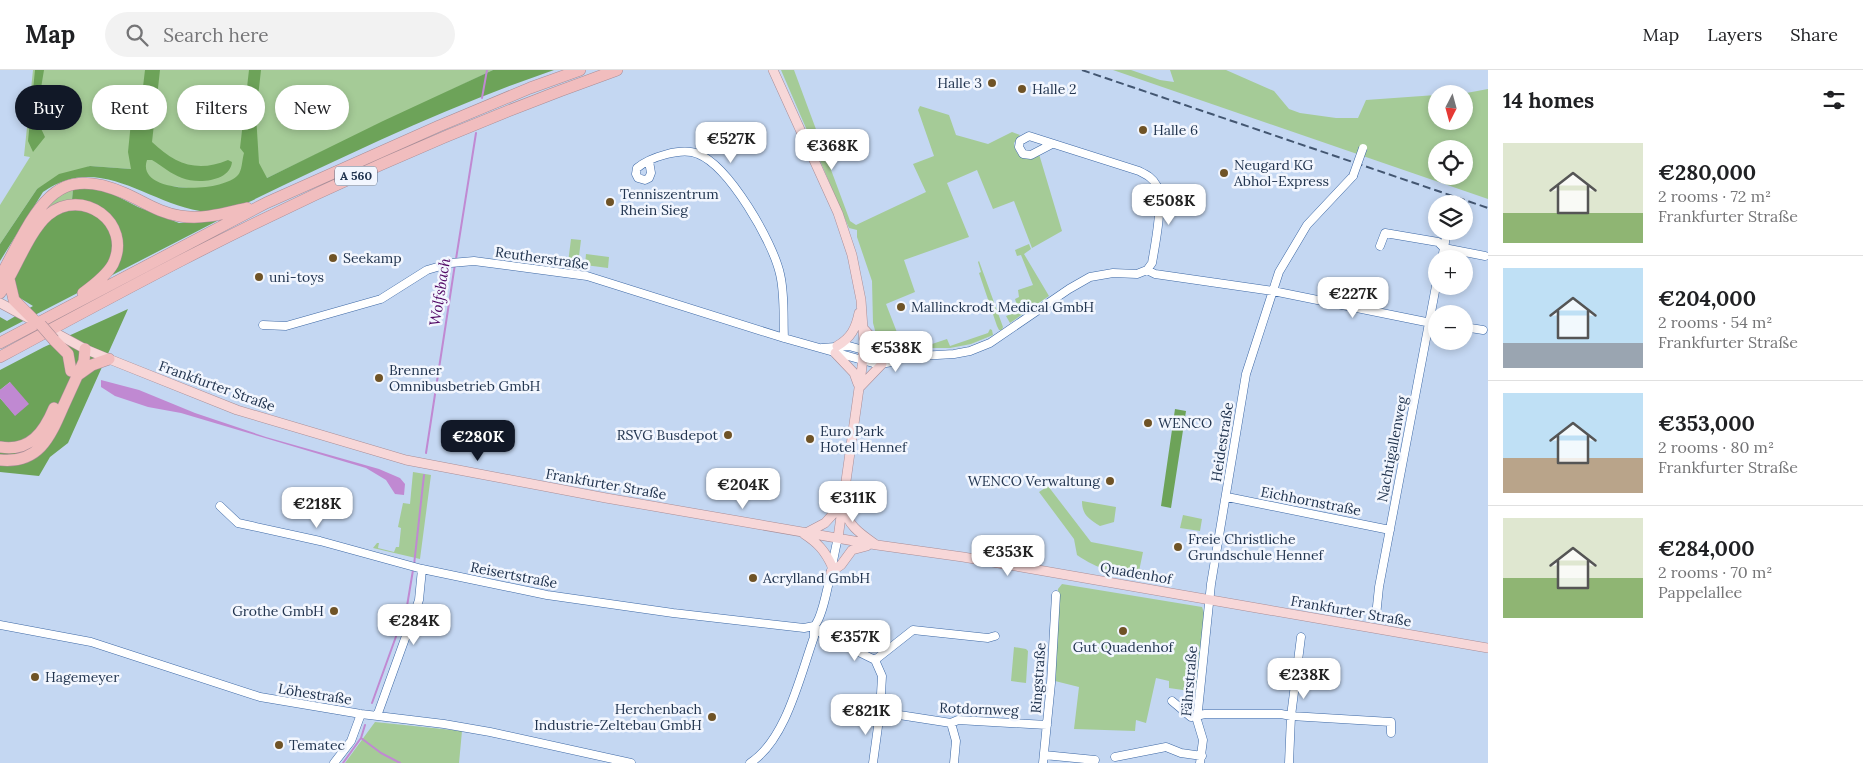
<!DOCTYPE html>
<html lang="en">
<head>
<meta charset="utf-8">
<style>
	body { margin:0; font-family:Lora,serif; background:#f2f2f2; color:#202124; height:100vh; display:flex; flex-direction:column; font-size:19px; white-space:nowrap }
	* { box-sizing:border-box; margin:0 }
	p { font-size:16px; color:#757577 }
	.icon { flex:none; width:28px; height:28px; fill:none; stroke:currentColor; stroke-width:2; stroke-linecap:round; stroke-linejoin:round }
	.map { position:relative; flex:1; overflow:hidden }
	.drawer { display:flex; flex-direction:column; background:#fff; width:375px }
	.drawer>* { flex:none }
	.banner { position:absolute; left:15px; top:15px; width:475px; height:45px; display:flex; gap:10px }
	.needle { width:32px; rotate:186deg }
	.tools { position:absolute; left:1428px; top:15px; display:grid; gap:10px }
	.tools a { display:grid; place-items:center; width:45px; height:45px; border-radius:50%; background:#fff; box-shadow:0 2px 8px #0003; font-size:25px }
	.price { position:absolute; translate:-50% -42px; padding:0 11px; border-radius:10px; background:#fff; color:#222; font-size:16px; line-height:32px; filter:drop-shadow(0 1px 2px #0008) }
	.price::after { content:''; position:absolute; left:50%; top:30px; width:15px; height:11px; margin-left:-8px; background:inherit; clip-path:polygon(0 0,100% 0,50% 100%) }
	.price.current { background:#111827; color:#fff }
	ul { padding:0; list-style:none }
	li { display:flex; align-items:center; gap:15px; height:125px; padding:0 15px }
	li+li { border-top:1px solid #e0e0e0 }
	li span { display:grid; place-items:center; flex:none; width:140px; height:100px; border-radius:0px; color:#555 }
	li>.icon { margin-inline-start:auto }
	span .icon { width:60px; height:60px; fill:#fffc; stroke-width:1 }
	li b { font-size:21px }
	h2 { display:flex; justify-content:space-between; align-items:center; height:60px; padding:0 15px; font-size:21px }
	.chip { padding:0 18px; border-radius:22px; background:#fff; box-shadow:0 2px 8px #0003; font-size:18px; line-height:45px }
	.chip.current { background:#111827; color:#fff }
	header { display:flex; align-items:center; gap:30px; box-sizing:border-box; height:70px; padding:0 25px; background:#fff; border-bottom:1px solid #e0e0e0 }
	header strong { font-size:24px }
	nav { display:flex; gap:28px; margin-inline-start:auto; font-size:18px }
	.search { width:350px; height:45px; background:#f2f2f2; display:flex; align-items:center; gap:12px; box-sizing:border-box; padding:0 18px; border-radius:28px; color:#757577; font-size:19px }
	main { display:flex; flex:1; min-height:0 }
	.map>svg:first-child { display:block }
</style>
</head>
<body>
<header>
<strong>Map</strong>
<div class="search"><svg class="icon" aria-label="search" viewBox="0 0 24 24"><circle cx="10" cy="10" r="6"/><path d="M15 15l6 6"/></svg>Search here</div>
<nav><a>Map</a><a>Layers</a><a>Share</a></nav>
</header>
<main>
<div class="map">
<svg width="1488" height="693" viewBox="0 0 1488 693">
	<rect width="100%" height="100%" fill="#c4d7f2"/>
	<path fill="#a5cb97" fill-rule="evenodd" d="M33,0H493L267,108L215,121L161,115L131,99L90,96L37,119L0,174V135L30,87L24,86Z
		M781,0H794L850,151L856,155L926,122L913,94L934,86L918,40L920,36L949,45L956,65L988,74L1012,62L1020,65L1014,73C1015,88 1027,91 1039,84L1062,161L1032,178L1014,131L993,139L977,100L947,113L969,167L904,190L915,222L886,234L898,265L903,264L906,271L928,264L932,274L947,269L950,276L988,263L990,259L992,260L993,265L971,274L950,278H930L894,272L876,264L873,253L872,211L857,167V160L849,158Z
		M1113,0H1131L1160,10L1174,12L1170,0H1226L1274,21L1289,39L1300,43L1336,48H1358L1366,30L1436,25V51H1464V24H1461L1488,19V129ZM1436,79H1464V106H1436Z
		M73,119L72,130L54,135L38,145L60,124Z
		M571,169L581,170L578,194L568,193Z
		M1029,174L1031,179L1024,184L1049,226L1010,253L1006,246L1019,241L1015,229L1019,227L1018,220L1033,215L1021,185L1017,186L1015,180Z
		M586,184L609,187L608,198L585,195Z
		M979,191L1003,257L1002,260H999L997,256L979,203L981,202L978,192Z
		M413,402L431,405L420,489L373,478L377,473H379L378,478L394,482L396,477H399L401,458L398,457L403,433L410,434Z
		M1048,416L1091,472L1143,482L1138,506C1113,502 1099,500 1077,485L1074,469L1039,422Z
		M1082,431L1116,437L1114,452L1100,456C1089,449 1082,445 1082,431Z
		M1183,445L1202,449L1200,461L1180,458Z
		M1062,514L1202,537L1204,543L1197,622L1169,618V611L1156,608L1146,653L1136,650L1135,661L1074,659L1079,617L1055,611L1058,519Z
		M1014,577L1026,579L1028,581L1026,613L1011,611Z
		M375,652L462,661L459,693H345Z"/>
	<path fill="#6da359" d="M35,0H44L36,48L45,67L33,82L28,71Z
		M145,0H160L152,72C175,94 197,103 228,90L232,92C230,112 197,114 182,108C171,104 162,96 152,90H147C135,124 221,124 238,105C242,101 242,90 244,83L240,78L249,0H261L256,45L259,93L267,108L383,51L493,0H554C449,36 349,84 249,132C234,136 215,143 200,141C143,131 99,83 43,122L0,191V174L37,119L59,104L90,96L131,99L128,82L132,42H140Z
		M88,118L105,120L138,137L179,153L217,151L0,263V247L7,251L33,236L15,225V207L39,160L72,130L73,119Z
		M128,239L68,373L50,387L39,406L0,402V328L15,345L10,312L0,320V300L44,277Z
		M1175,339L1186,341L1171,438L1161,436Z"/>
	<path fill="#c089d2" d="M101,310L139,320L195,343L266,367L379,399L400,408L405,414L404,425L395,424L386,410L366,398L181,343L148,337L115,326L101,317Z
		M10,312L29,334L15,346L0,328V320Z"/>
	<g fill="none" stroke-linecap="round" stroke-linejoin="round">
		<path stroke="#c089d2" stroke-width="2" d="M482,28L487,0
			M456,189L476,63
			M426,383L455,194
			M414,495L424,405
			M372,633L407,536L413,500
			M365,655L361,668L381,683L400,693
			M343,693L361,668"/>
		<g stroke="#3d68a5" stroke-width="9">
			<path id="minor" d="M649,91L651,103L649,108L645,110L638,108L636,104L637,98C650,87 682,77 698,84C729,96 773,172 780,204C785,225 783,247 784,268
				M1380,176L1385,163L1438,172L1444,178L1485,186
				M1442,189L1447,161
				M1147,200L1155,204L1273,221L1436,254
				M263,255L286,256L381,229L427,200L451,193L474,191L587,206L784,268L873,293C885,295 893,292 903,287
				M1464,257L1483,260
				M822,278L849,276L874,283H890L903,287L954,284L970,281L990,273L1069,219L1090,207L1113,203L1137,204L1147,200L1152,193C1155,176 1164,130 1157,116C1153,108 1147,105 1139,101L1029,66L1020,71L1019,77L1023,84L1031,85L1052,74
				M1227,427L1390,460
				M220,436L238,453L320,471L422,499L547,525L673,543L804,558L814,556L822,564L875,590L882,606L880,642L873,693
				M1376,546L1379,517L1436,216
				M0,555L91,572L260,627L361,644L444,654L490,662L631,693
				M875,590L913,560L988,568L995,566
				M1172,631L1191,647L1205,644H1281L1291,646L1391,652V663
				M880,642L951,653L958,650L1047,655
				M377,646L419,530L422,499
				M951,653L956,671L954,693
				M1044,685L1095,690
				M1115,687L1166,677L1181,683L1202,686
				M334,693L351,671L361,644
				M750,693C786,670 800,606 814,567V556C825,547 833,485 838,468
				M1043,693L1051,613L1056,525
				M1200,693L1203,670L1197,650L1211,514L1246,304L1279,202L1307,155L1353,106
				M1289,693L1291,646L1301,567"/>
		</g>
		<g stroke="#a88d97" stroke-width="10">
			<path id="major" d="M773,0L838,143L852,185L861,230L864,273L862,297L838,468
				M0,233L28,248
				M863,258L875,271L903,287
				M52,261L85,279L109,289L237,340L406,390L606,428L877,475L963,487L1488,578
				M837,276C851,268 856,258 859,243
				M835,283L854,303L858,314
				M859,318L882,294
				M844,438C848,456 861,464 875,474
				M808,462L825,453L843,433
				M804,464C818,473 825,481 832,496
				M831,502L841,495L852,480L867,476"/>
		</g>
		<g stroke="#a88d97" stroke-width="12">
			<path id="highway" d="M0,208C8,192 16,177 25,161C50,116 74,101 124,123C143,131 159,143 180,146C203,150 225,143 247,138
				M9,209L14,230L36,252
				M0,223C15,201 29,161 48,145C82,116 133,153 113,194C107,205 94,215 83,223
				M54,270L68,284L71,301
				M0,273L266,133L439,56L530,18L580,0
				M0,287C61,254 122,221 184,189C324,117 468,53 617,0
				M78,305L92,295L109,289
				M0,377C30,382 44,362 54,338
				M0,390C39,394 50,367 63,337C70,322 77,306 84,291L85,279"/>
		</g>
		<use href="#minor" stroke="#fff" stroke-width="8"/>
		<use href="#major" stroke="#f7d7d8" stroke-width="9"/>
		<use href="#highway" stroke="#f1bdbe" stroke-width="11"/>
		<path stroke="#435671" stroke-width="2" stroke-dasharray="8 4" stroke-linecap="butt" d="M1082,0L1488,138"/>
		<g stroke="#3d68a5" stroke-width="9" stroke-linecap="butt">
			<path id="minor-bridge" d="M1353,106L1363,78"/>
		</g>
		<g stroke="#a88d97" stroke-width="12" stroke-linecap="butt">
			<path id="highway-bridge" d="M41,255L54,270"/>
		</g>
		<use href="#minor-bridge" stroke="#fff" stroke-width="8"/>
		<use href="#highway-bridge" stroke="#f1bdbe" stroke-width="11"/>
	</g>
	<g fill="#6f5326" stroke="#f2f6fe" stroke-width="2">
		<circle cx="992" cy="13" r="5"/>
		<circle cx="1022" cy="19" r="5"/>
		<circle cx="1143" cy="60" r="5"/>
		<circle cx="1224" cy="103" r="5"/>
		<circle cx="610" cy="132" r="5"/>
		<circle cx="333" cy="188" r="5"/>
		<circle cx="259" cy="207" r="5"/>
		<circle cx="901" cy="237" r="5"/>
		<circle cx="379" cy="308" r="5"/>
		<circle cx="1148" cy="353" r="5"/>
		<circle cx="728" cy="365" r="5"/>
		<circle cx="810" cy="369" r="5"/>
		<circle cx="1110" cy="411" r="5"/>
		<circle cx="1178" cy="477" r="5"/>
		<circle cx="753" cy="508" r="5"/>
		<circle cx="334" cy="541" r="5"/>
		<circle cx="1123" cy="561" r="5"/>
		<circle cx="35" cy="607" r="5"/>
		<circle cx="712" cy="647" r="5"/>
		<circle cx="279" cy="675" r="5"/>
	</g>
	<g text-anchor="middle" stroke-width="5" stroke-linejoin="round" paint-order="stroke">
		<rect fill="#f2f6fe" stroke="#606e84" stroke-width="1" x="335" y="96.5" width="42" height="19" rx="4"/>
		<g font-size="12" font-weight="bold" fill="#21344f">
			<text x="356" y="110">A 560</text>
		</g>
		<g font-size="14" fill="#21344f" stroke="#f2f6fe" text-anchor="start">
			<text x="982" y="18" text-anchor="end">Halle 3</text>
			<text x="1032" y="24">Halle 2</text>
			<text x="1153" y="65">Halle 6</text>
			<text x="1234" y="100">Neugard KG<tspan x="1234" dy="16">Abhol-Express</tspan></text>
			<text x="620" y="129">Tenniszentrum<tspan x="620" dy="16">Rhein Sieg</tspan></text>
			<text x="343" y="193">Seekamp</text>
			<text x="269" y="212">uni-toys</text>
			<text x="911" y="242">Mallinckrodt Medical GmbH</text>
			<text x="389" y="305">Brenner<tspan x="389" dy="16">Omnibusbetrieb GmbH</tspan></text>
			<text x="1158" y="358">WENCO</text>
			<text x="820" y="366">Euro Park<tspan x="820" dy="16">Hotel Hennef</tspan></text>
			<text x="718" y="370" text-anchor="end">RSVG Busdepot</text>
			<text x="1100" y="416" text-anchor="end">WENCO Verwaltung</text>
			<text x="1188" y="474">Freie Christliche<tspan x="1188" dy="16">Grundschule Hennef</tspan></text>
			<text x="763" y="513">Acrylland GmbH</text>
			<text x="324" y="546" text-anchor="end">Grothe GmbH</text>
			<text x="1123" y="582" text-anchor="middle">Gut Quadenhof</text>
			<text x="45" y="612">Hagemeyer</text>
			<text x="702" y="644" text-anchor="end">Herchenbach<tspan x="702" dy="16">Industrie-Zeltebau GmbH</tspan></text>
			<text x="289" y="680">Tematec</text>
		</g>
		<g font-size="14" fill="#21344f" stroke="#f2f6fe">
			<text transform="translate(542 188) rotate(8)" y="5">Reutherstraße</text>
			<text transform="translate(217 316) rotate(20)" y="5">Frankfurter Straße</text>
			<text transform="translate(1222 372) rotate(-81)" y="5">Heidestraße</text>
			<text transform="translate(1392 379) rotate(-79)" y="5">Nachtigallenweg</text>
			<text transform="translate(606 414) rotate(10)" y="5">Frankfurter Straße</text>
			<text transform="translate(1311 431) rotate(11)" y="5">Eichhornstraße</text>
			<text transform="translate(1136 503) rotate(10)" y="5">Quadenhof</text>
			<text transform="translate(514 505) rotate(11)" y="5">Reisertstraße</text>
			<text transform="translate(1351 541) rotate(10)" y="5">Frankfurter Straße</text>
			<text transform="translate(1038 608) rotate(-86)" y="5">Ringstraße</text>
			<text transform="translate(1189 611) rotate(-85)" y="5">Fährstraße</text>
			<text transform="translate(315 624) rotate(9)" y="5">Löhestraße</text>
			<text transform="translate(979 639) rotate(2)" y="5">Rotdornweg</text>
		</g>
		<g font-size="15" font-style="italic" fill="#500663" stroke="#f2f6fe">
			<text transform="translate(440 222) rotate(-81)" y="5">Wolfsbach</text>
		</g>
	</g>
</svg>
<div class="tools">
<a><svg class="needle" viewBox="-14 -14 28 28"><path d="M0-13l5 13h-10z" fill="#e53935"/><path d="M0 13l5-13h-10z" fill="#757577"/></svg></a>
<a><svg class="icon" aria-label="locate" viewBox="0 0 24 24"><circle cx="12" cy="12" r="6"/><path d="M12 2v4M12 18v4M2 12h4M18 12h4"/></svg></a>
<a><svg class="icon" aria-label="layers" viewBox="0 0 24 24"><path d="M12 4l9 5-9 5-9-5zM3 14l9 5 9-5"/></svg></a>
<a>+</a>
<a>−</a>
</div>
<b class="price" style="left:731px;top:94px">€527K</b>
<b class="price" style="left:832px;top:101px">€368K</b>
<b class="price" style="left:1169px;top:156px">€508K</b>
<b class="price" style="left:1353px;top:249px">€227K</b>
<b class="price" style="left:896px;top:303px">€538K</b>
<b class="price current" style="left:478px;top:392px">€280K</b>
<b class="price" style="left:743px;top:440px">€204K</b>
<b class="price" style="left:853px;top:453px">€311K</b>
<b class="price" style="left:317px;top:459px">€218K</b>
<b class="price" style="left:1008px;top:507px">€353K</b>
<b class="price" style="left:414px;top:576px">€284K</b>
<b class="price" style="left:855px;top:592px">€357K</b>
<b class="price" style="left:1304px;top:630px">€238K</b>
<b class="price" style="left:866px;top:666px">€821K</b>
<div class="banner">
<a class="chip current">Buy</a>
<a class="chip">Rent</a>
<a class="chip">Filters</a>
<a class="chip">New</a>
</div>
</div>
<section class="drawer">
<h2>14 homes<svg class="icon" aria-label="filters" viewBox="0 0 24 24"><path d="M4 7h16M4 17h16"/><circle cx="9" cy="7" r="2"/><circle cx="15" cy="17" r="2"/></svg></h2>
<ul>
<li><span style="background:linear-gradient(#dfe7d0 70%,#8fb573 0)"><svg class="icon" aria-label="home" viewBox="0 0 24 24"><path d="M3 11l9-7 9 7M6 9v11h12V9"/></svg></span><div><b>€280,000</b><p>2 rooms · 72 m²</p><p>Frankfurter Straße</p></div></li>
<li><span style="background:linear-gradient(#bfe0f5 75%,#9aa5b1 0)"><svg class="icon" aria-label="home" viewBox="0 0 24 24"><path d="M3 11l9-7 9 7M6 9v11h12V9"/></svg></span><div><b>€204,000</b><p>2 rooms · 54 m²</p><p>Frankfurter Straße</p></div></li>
<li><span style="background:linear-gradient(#bfe0f5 65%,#b9a48a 0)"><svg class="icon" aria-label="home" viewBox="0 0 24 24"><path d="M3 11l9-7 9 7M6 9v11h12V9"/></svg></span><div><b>€353,000</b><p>2 rooms · 80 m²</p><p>Frankfurter Straße</p></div></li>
<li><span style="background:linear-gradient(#dfe7d0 60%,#8fb573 0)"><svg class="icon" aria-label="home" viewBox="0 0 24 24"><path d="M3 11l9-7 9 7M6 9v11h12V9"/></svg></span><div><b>€284,000</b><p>2 rooms · 70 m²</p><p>Pappelallee</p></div></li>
</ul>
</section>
</main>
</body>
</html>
